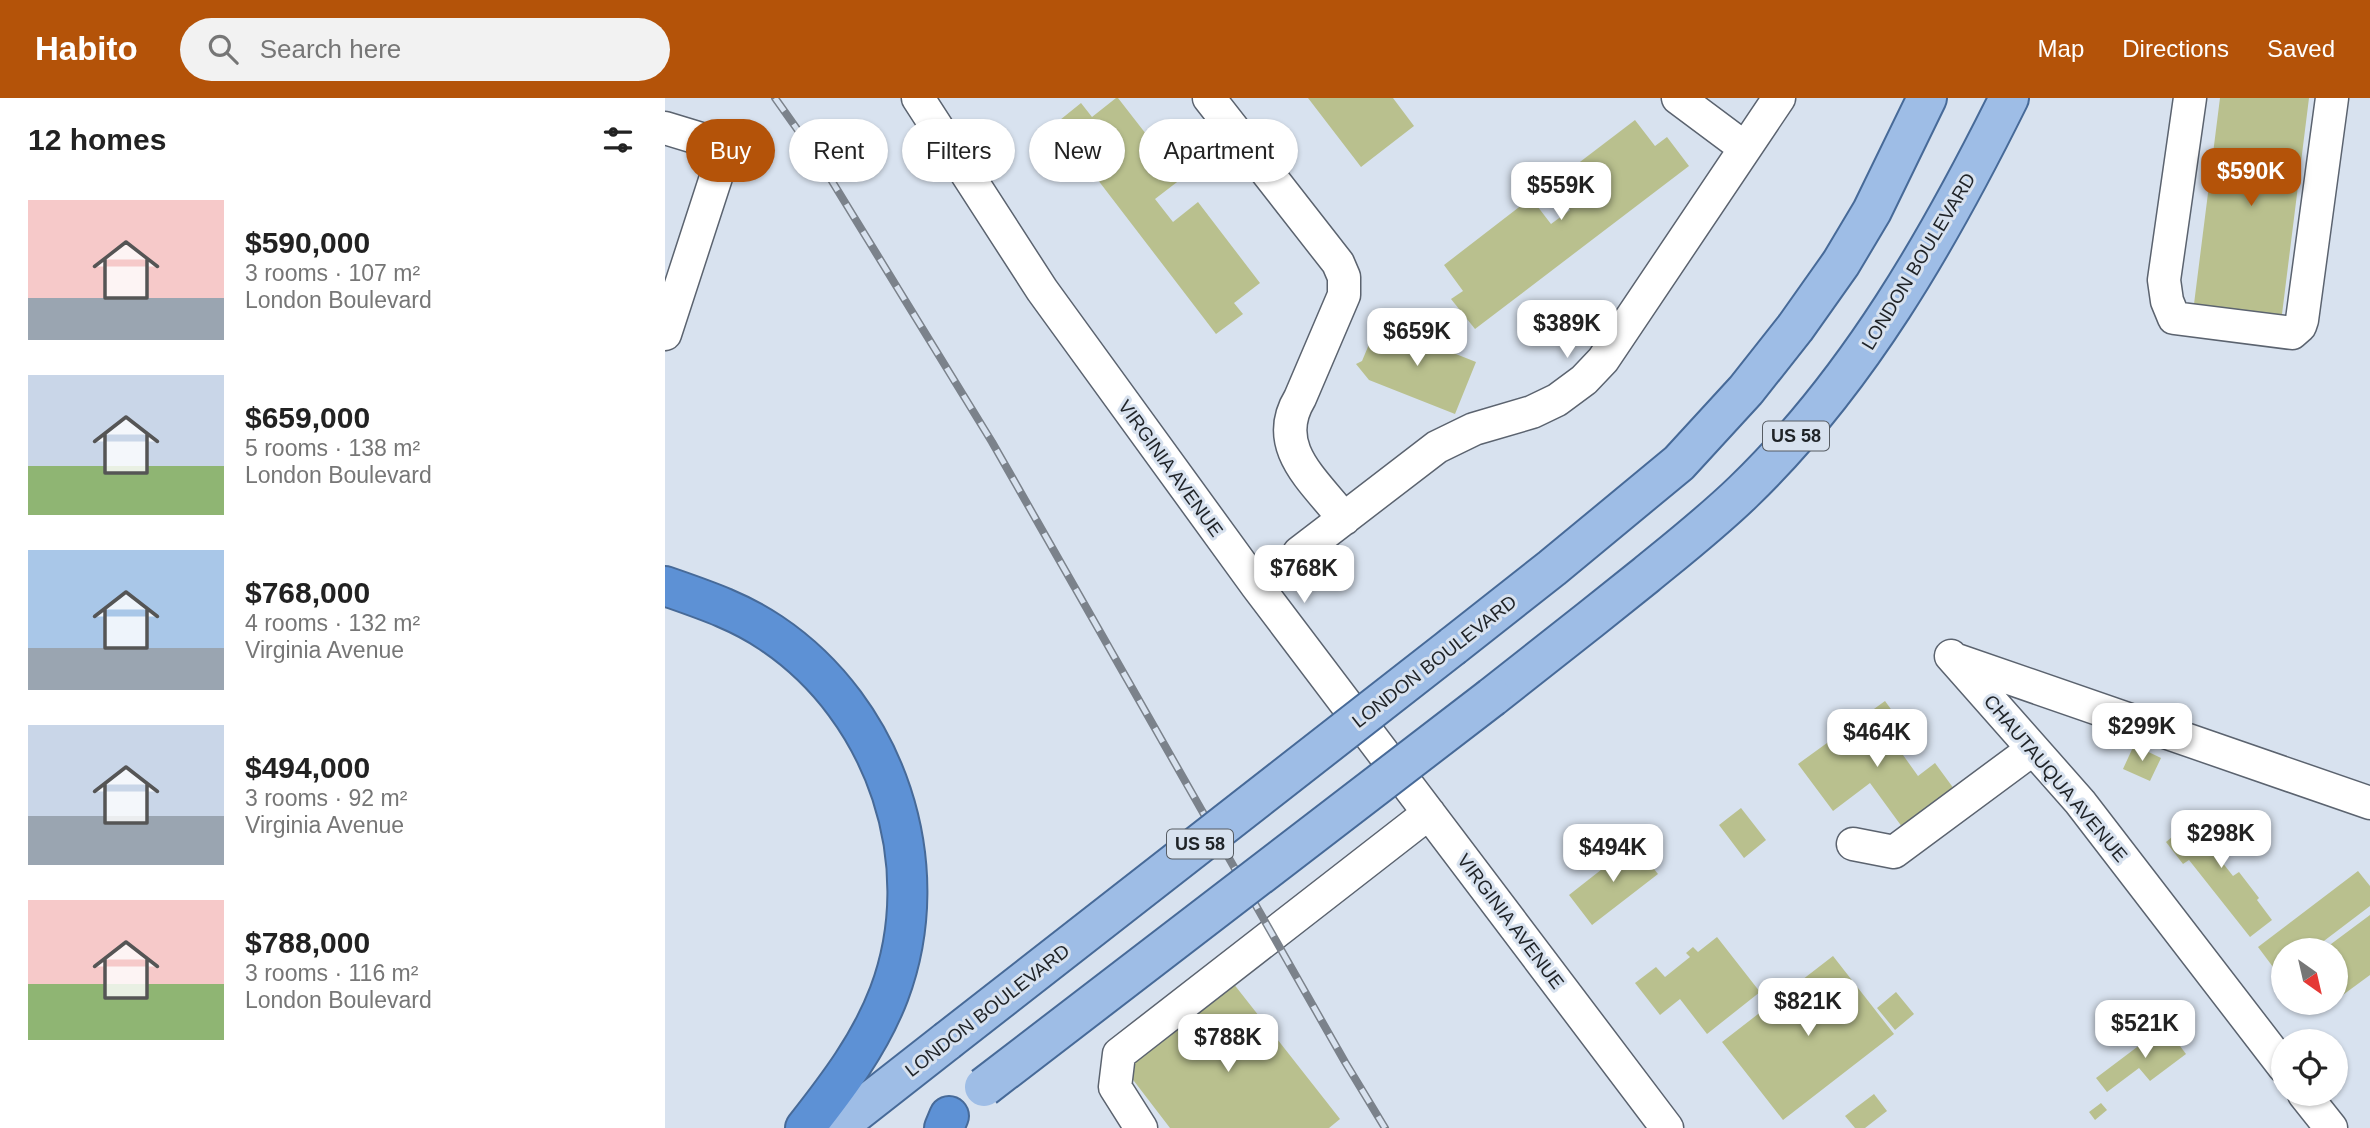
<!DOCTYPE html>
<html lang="en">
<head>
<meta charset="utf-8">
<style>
	body { margin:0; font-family:Arial,sans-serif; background:#f2f2f2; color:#222; height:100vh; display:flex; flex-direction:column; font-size:26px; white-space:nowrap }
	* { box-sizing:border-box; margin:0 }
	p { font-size:23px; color:#767676 }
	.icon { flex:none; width:38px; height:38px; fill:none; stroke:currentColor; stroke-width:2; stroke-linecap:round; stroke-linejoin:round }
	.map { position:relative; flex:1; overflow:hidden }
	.details { display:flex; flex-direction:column; background:#fff; width:665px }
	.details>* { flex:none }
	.banner { position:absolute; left:21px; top:21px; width:665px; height:63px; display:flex; gap:14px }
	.needle { width:46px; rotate:146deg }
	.tools { position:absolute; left:1606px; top:840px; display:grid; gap:14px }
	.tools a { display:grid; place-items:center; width:77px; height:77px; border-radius:50%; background:#fff; box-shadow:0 2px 5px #0004; font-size:35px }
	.price { position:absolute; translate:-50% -60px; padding:0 16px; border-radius:14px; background:#fff; color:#222; font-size:23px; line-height:46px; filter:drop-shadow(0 2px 4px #0008) }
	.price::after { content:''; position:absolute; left:50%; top:42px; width:21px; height:16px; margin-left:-10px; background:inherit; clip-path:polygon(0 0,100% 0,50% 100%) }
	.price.on { background:#b45309; color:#fff }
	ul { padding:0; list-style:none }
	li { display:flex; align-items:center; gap:21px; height:175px; padding:0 28px }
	li span { display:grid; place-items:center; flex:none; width:196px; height:140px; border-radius:0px; color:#555 }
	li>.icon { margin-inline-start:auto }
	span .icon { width:84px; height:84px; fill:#fffc; stroke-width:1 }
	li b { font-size:30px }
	h2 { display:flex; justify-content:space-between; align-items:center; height:84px; padding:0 28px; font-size:30px }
	.chip { padding:0 24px; border-radius:32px; background:#fff; box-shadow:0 2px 5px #0004; font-size:24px; line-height:63px }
	.chip.on { background:#b45309; color:#fff }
	header { display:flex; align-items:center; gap:42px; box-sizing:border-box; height:98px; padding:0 35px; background:#b45309; color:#fff }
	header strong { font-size:33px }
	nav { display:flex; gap:38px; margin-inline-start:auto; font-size:24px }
	.search { width:490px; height:63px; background:#f2f2f2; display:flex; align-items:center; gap:18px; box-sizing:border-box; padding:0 24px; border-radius:38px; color:#767676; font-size:26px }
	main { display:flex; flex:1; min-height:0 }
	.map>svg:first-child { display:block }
</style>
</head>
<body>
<header>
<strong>Habito</strong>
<div class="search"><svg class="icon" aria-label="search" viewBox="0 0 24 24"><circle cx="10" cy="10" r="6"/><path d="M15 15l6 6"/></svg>Search here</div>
<nav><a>Map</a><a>Directions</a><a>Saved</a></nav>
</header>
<main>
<section class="details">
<h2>12 homes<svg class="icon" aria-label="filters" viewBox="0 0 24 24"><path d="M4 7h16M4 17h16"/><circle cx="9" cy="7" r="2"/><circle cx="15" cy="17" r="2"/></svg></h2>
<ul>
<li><span style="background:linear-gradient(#f6c9c9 70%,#9aa5b1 0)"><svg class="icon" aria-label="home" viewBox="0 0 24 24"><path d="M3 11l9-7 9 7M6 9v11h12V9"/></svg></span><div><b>$590,000</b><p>3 rooms · 107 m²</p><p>London Boulevard</p></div></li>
<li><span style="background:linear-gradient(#c9d6e8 65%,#8fb573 0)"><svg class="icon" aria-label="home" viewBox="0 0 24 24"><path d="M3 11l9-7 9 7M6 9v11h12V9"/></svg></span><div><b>$659,000</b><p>5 rooms · 138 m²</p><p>London Boulevard</p></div></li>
<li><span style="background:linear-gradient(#a9c7e8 70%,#9aa5b1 0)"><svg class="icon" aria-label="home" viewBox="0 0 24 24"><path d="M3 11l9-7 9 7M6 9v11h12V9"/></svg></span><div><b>$768,000</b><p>4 rooms · 132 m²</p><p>Virginia Avenue</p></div></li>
<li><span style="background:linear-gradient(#c9d6e8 65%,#9aa5b1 0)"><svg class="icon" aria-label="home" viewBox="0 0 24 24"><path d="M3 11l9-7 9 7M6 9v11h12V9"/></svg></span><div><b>$494,000</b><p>3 rooms · 92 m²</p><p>Virginia Avenue</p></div></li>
<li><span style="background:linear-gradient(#f6c9c9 60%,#8fb573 0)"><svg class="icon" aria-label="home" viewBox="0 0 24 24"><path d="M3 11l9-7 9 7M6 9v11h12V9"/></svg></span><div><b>$788,000</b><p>3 rooms · 116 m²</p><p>London Boulevard</p></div></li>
</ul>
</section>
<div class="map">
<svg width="1705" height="1030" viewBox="0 0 1705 1030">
	<rect width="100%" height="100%" fill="#d8e2ef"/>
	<path fill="#b9c08e" d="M451,0H453L516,81L490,101L508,124L533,104L595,185L569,205L578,216L551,236L390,26L416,5L427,19Z
		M643,0H728L749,28L696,69Z
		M1555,0H1644L1616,224L1528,214Z
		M970,22L990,48L1002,39L1024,68L810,231L786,201L798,193L779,167L866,100L886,126L905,112L886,86Z
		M713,225L811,264L790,316L704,282L691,266L697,263Z
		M1220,603L1252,647L1238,657L1253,678L1270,665L1292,695L1240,733L1205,685L1168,713L1133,666Z
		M1469,647L1496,660L1485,683L1458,671Z
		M1076,710L1101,742L1079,760L1054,727Z
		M1531,719L1545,737L1569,719L1584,739L1561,757L1548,741L1542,745L1568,778L1574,774L1594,800L1592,802L1607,822L1585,839L1524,762L1518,766L1501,744Z
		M969,746L993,776L927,827L904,797Z
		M1693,773L1705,788V808L1647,852H1619V874L1614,877L1593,849Z
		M1705,817V877L1671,902V852H1658Z
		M1052,839L1095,894L1042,936L1015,901L995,917L970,885L991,869L1000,879L1025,859L1021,855L1028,849L1033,854Z
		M1168,858L1229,936L1118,1022L1057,944Z
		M568,885L675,1021L664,1030H505L459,970Z
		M1231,894L1249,916L1230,932L1212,910Z
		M1500,928L1521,956L1485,983L1474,970L1442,994L1431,980Z
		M1209,996L1222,1013L1200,1030H1190L1180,1018Z
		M1436,1005L1442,1012L1430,1022L1424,1014Z"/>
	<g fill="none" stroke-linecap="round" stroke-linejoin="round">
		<g stroke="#5b636f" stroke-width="35">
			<path id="minor" d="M253,0L377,192L592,488L1002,1030
				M544,0L673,165L679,179V197L635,300C605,349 650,383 679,421
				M1013,0L1080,50
				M1525,0L1499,182L1502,203L1509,220L1627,235L1635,228L1637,222L1667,0
				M0,30L46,44L54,70L0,236
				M634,455L772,349L809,331L867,314L892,302L919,282L938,262L1114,0
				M1286,558L1415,704L1619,969
				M1289,561L1705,705
				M1188,746L1229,754L1368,651
				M1639,996L1666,1030
				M476,1030L450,989L454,956L764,715"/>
		</g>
		<g stroke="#476a98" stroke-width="42">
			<path id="major" d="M788,548L887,470L1014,365L1081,292L1130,230L1176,165L1207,113L1262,0
				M827,599C878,559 930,518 981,477C1014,450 1047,424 1078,394C1193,283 1273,143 1344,0
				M171,1030L282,943"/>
		</g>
		<g stroke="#476a98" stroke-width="42">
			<path id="highway" d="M0,488C37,501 74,513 106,535C221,612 273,766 224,896C205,946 173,988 140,1030
				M279,1030L284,1018"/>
		</g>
		<use href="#minor" stroke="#fff" stroke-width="32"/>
		<use href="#major" stroke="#9ebde6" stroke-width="38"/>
		<use href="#highway" stroke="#5d91d5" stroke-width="38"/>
		<g stroke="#7b828b" stroke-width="8">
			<path id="rail" d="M110,0L154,62L327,344L680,964L720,1030"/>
		</g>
		<use href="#rail" stroke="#d8e2ef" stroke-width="5" stroke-dasharray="16" stroke-linecap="butt"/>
		<g stroke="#476a98" stroke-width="42" stroke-linecap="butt">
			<path id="major-bridge" d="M282,943L788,548
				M319,989L827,599"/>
		</g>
		<use href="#major-bridge" stroke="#9ebde6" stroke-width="38"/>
	</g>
	<g text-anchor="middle" stroke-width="6" stroke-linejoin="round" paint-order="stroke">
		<g fill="#d8e2ef" stroke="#565c63" stroke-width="2">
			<rect x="1098" y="323.5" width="66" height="29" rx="5"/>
			<rect x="502" y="731.5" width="66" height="29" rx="5"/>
		</g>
		<g font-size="18" font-weight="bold" fill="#1f2327">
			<text x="1131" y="344">US 58</text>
			<text x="535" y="752">US 58</text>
		</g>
		<g font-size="19" fill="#1f2327" stroke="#d8e2ef">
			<text transform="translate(1253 163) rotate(-59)" y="7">LONDON BOULEVARD</text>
			<text transform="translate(506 370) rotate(54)" y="7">VIRGINIA AVENUE</text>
			<text transform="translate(769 563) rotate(-38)" y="7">LONDON BOULEVARD</text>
			<text transform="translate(1391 680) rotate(50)" y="7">CHAUTAUQUA AVENUE</text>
			<text transform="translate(846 823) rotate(53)" y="7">VIRGINIA AVENUE</text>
			<text transform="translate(322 912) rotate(-38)" y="7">LONDON BOULEVARD</text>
		</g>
	</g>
</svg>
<div class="tools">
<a><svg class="needle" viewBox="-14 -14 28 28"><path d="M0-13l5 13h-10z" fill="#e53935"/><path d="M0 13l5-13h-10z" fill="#767676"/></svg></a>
<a><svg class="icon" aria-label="locate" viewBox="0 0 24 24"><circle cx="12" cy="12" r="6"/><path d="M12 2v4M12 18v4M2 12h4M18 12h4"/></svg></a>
</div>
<b class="price on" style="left:1586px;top:110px">$590K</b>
<b class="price" style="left:896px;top:124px">$559K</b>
<b class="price" style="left:902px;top:262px">$389K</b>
<b class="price" style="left:752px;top:270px">$659K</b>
<b class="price" style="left:639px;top:507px">$768K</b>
<b class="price" style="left:1477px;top:665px">$299K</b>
<b class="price" style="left:1212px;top:671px">$464K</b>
<b class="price" style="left:1556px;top:772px">$298K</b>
<b class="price" style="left:948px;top:786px">$494K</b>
<b class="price" style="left:1143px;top:940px">$821K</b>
<b class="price" style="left:1480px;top:962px">$521K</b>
<b class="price" style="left:563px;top:976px">$788K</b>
<div class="banner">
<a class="chip on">Buy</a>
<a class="chip">Rent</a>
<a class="chip">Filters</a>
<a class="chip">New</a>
<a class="chip">Apartment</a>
</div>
</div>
</main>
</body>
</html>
